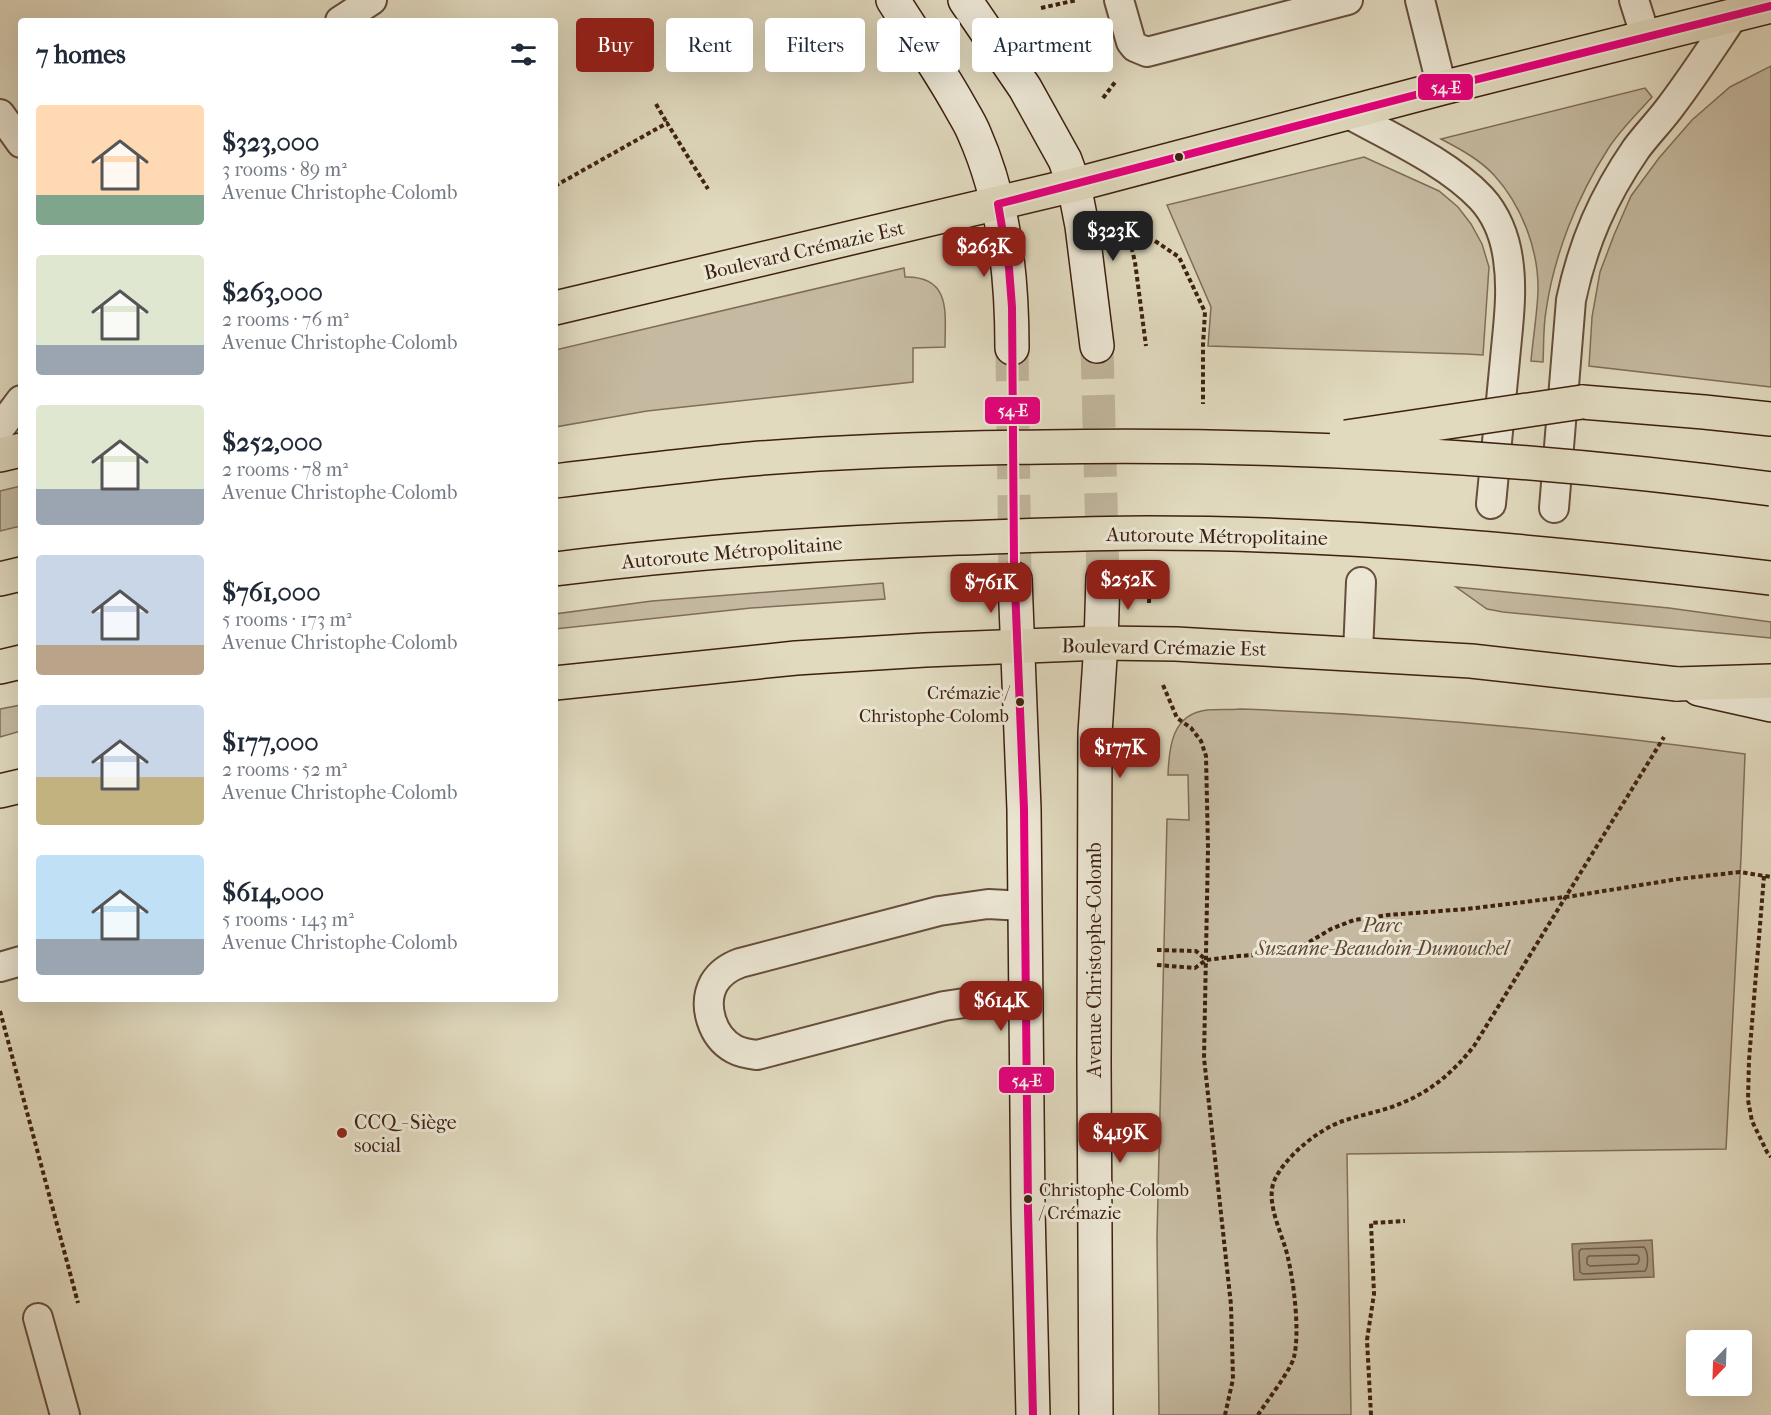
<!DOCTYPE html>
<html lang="en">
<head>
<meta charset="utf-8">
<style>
	body { margin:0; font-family:"IM FELL French Canon",serif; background:#f2f2f3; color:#1f2937; height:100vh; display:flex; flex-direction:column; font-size:22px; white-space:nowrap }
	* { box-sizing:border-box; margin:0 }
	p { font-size:20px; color:#747a83 }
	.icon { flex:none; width:33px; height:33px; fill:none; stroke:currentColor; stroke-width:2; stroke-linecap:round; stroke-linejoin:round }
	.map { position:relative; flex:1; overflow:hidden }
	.panel { position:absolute; left:18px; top:18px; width:540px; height:984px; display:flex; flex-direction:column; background:#fff; border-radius:6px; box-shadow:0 6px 24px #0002 }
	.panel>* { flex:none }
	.guide { position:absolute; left:576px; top:18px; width:570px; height:54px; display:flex; gap:12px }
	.needle { width:39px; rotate:203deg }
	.tools { position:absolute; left:1686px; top:1330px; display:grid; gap:12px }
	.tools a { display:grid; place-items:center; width:66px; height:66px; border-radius:6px; background:#fff; box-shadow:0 6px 24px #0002; font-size:30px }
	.price { position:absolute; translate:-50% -51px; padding:0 14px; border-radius:12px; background:#8f2418; color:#fff; font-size:20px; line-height:39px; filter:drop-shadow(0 2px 3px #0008) }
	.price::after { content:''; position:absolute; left:50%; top:36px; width:18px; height:14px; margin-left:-9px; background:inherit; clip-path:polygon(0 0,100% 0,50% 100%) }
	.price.selected { background:#222; color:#fff }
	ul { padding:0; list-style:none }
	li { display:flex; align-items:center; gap:18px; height:150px; padding:0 18px }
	li span { display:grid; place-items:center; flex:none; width:168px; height:120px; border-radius:6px; color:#555 }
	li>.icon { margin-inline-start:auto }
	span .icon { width:72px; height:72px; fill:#fffc; stroke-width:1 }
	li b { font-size:26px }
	h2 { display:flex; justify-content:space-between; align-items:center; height:72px; padding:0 18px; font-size:26px }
	.chip { padding:0 21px; border-radius:6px; background:#fff; box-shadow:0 6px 24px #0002; font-size:21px; line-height:54px }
	.chip.selected { background:#8f2418; color:#fff }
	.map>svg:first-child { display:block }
</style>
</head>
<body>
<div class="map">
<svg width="1771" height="1415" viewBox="0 0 1771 1415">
	<rect width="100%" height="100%" fill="#e1dabf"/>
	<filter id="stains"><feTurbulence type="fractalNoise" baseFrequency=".00333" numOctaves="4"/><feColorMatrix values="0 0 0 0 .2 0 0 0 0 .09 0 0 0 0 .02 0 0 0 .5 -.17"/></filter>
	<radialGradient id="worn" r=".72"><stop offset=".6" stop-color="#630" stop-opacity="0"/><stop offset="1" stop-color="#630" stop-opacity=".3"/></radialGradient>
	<path fill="#c5baa1" stroke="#816d59" stroke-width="1.5" d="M1771,66V387L1589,366L1592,317L1600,272L1614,235L1631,196L1659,158L1692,120L1730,87Z
		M1645,88L1652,97C1637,114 1620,130 1608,149C1577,197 1554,255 1546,311C1543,328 1544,345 1543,362L1531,361C1533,338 1537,315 1538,292C1539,250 1522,206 1494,175C1479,159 1460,149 1441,139Z
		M1364,157L1439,191L1458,207L1471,224L1482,244L1489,267L1483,355L1466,354L1208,346L1211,307L1167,205Z
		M904,268L905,277C952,276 945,314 945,347L913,348V382L647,411L555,427V350Z
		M21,486V526L0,531V491Z
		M883,583L885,599L751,608L555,629V614L652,601Z
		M1456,587L1669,608L1771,622V638L1503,612L1487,609Z
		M21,705V731L0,737V709Z
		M1240,709C1409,715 1578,731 1745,754L1741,857L1726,1149L1347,1154L1351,1415H1159L1157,1238L1167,819L1189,820L1188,775H1168C1169,747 1172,714 1207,710C1218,709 1229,710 1240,709Z"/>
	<path fill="#a99b84" stroke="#7e6a56" stroke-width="1.5" d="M1652,1240L1654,1277L1574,1280L1572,1244Z"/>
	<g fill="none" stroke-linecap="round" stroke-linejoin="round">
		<path stroke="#735e4a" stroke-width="1.5" d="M1644,1247C1648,1251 1649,1266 1645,1271L1583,1274L1580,1272L1579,1252L1581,1249Z
			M1637,1255L1639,1257V1261L1637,1264L1590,1266L1587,1264V1258L1589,1256Z"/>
		<path stroke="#c0b59c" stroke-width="33" stroke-dasharray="33 16" stroke-linecap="butt" d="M1097,346L1103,578
			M1012,348L1015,579"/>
		<g stroke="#664e3c" stroke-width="32">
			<path id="service" d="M1119,0L1131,42L1135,47L1147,52L1348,0
				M1420,0L1442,88
				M1634,0L1646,38
				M340,21L372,0
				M1347,113C1390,137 1447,162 1481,198C1496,214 1505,237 1508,259C1513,292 1508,326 1505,359C1500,407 1496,456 1491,504
				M0,114L21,143
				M0,428L21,400
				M1554,508L1571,300C1583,243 1603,197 1636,149C1647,134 1660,121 1671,106C1693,77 1713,46 1734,15
				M1358,653L1361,582
				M1025,906L988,904L939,911L740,963C729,967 720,973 714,983C702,1005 712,1037 734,1049C741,1053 749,1054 757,1055L944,1006L978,1001L1026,999
				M0,967L21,961
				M38,1318L65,1415"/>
		</g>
		<g stroke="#3d2011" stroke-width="36">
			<path id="secondary" d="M893,0C915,35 939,69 959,105C964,114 970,123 974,133C1004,201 1012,274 1012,348
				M965,0L1025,88L1065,160L1074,185L1082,226L1097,346
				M1015,579L1024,809L1028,1209L1033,1415
				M1699,689L1771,705
				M1096,1415L1094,1064L1095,733L1101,643L1103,578"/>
		</g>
		<g stroke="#3d2011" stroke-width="36">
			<path id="primary" d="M555,308L1074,185L1442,88L1771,6
				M0,455L21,450
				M555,683L796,658L925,650L1101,643L1176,644L1471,661L1677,684
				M0,791L21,786"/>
		</g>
		<g stroke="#3d2011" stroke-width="36">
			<path id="motorway" d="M1582,402L1704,412L1771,419
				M0,579L21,574
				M0,667L21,662
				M1677,684L1771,681"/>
		</g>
		<path stroke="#3d2011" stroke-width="4" stroke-dasharray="4.5 3" stroke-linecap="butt" d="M1041,8L1077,0
			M1103,98L1116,81
			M656,104L667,123
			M555,186L667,123L708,189
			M1128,233L1135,262L1146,346
			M1155,241L1179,257L1205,312L1203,345V404
			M1149,603L1150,576
			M1163,685L1177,718L1191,728L1201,741L1206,756L1208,848L1204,1058L1231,1305L1233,1379L1225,1415
			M1764,876L1749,1060L1748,1100L1752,1121L1767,1152L1771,1157
			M1157,950L1196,951L1205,959
			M1157,965L1195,968L1206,960L1239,956L1283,953L1301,947L1331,929L1354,920L1388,915L1467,909L1573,896L1678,879L1740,872L1771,877
			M0,1011L78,1303
			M1258,1415C1266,1402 1291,1370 1294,1357C1300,1332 1294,1284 1288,1258C1283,1234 1264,1202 1275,1179C1286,1156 1319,1129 1343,1121C1363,1114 1385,1111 1404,1102C1433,1090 1455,1070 1474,1046L1664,737
			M1371,1415L1367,1340L1374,1294L1371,1223L1405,1221"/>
		<use href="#service" stroke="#ece7d5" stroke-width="28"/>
		<use href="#secondary" stroke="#ece7d5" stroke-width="33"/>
		<use href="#primary" stroke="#e1dabf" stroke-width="33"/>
		<use href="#motorway" stroke="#e1dabf" stroke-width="33"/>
		<g stroke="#3d2011" stroke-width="36" stroke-linecap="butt">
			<path id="motorway-bridge" d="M1346,437L1582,402
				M555,481C620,473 685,465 750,459C848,451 946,448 1044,447C1287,443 1530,457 1771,489
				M555,569C689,552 823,543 958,538C1021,536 1085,533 1148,533C1356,533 1564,554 1771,578"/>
		</g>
		<use href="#motorway-bridge" stroke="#e1dabf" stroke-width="33"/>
		<g stroke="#ece7d5" stroke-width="12">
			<path id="bus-1" d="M1033,1415L1028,1209L1024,809L1014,562L1012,307L1009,268L998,204L1442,88L1771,6"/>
		</g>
		<use href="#bus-1" stroke="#e5007d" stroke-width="8"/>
	</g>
	<g fill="#3d2011" stroke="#ece7d5" stroke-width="2">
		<circle cx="1179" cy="157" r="5"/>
		<circle cx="1020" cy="702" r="5"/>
		<circle cx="1028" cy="1199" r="5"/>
	</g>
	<circle fill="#8f2418" stroke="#ece7d5" stroke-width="2" cx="342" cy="1133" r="6"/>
	<g text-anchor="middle" stroke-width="6" stroke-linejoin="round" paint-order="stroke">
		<g font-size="18" fill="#3d2011" stroke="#ece7d5" text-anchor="end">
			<text x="1009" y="699">Crémazie /<tspan x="1009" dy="23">Christophe-Colomb</tspan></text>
			<text x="1039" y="1196" text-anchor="start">Christophe-Colomb<tspan x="1039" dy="23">/ Crémazie</tspan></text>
		</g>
		<g font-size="20" fill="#3d2011" stroke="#ece7d5">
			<text transform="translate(804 250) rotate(-13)" y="7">Boulevard Crémazie Est</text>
			<text transform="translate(1217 536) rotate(1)" y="7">Autoroute Métropolitaine</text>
			<text transform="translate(732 552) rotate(-5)" y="7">Autoroute Métropolitaine</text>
			<text transform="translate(1164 647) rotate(1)" y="7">Boulevard Crémazie Est</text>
			<text transform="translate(1094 960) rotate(-90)" y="7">Avenue Christophe-Colomb</text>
		</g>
		<g font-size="20" font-style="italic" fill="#5f4635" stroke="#ece7d5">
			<text x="1382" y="932">Parc<tspan x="1382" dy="23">Suzanne-Beaudoin-Dumouchel</tspan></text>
		</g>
		<g font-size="20" fill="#3d2011" stroke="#ece7d5" text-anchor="start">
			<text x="354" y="1129">CCQ - Siège<tspan x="354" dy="23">social</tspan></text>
		</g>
	</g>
	<g stroke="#ece7d5" stroke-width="2">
		<rect x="1417" y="73" width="57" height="28" rx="6" fill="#e5007d"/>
		<rect x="984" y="396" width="57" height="29" rx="6" fill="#e5007d"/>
		<rect x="998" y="1066" width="57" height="28" rx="6" fill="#e5007d"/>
	</g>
	<g font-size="16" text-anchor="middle" font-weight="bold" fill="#fff">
		<text x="1446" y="93">54-E</text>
		<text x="1013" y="416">54-E</text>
		<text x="1027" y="1086">54-E</text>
	</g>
	<rect width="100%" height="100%" filter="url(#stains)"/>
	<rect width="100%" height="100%" fill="url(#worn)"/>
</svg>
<div class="tools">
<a><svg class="needle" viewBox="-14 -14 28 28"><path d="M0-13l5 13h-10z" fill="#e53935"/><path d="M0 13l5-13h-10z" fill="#747a83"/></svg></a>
</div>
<b class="price selected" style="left:1113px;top:262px">$323K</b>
<b class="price" style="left:984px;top:278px">$263K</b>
<b class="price" style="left:1128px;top:611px">$252K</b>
<b class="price" style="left:991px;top:614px">$761K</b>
<b class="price" style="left:1120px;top:779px">$177K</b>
<b class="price" style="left:1001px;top:1032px">$614K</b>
<b class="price" style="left:1120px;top:1164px">$419K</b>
<div class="guide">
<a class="chip selected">Buy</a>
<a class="chip">Rent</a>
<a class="chip">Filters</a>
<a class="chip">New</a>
<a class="chip">Apartment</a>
</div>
<section class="panel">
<h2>7 homes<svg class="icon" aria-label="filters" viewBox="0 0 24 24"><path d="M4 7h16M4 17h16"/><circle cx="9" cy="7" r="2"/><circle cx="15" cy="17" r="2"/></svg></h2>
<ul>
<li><span style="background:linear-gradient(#ffd9b3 75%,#7fa58c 0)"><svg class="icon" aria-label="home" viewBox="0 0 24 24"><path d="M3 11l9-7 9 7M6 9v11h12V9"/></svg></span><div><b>$323,000</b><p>3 rooms · 89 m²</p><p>Avenue Christophe-Colomb</p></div></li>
<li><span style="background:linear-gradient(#dfe7d0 75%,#9aa5b1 0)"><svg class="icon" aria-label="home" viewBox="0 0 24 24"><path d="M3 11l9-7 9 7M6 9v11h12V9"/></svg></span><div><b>$263,000</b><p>2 rooms · 76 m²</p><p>Avenue Christophe-Colomb</p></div></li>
<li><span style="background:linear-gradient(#dfe7d0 70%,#9aa5b1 0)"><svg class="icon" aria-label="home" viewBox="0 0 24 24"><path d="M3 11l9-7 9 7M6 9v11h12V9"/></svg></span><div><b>$252,000</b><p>2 rooms · 78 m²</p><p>Avenue Christophe-Colomb</p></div></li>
<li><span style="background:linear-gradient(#c9d6e8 75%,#b9a48a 0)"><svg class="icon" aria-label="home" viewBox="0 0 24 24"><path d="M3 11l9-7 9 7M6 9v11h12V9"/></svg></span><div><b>$761,000</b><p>5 rooms · 173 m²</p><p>Avenue Christophe-Colomb</p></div></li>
<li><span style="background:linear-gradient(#c9d6e8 60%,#c2b280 0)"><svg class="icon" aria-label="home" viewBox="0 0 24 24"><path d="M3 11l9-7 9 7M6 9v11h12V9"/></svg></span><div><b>$177,000</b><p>2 rooms · 52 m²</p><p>Avenue Christophe-Colomb</p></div></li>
<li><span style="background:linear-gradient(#bfe0f5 70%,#9aa5b1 0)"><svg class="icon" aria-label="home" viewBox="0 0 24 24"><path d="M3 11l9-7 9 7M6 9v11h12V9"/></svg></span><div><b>$614,000</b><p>5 rooms · 143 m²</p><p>Avenue Christophe-Colomb</p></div></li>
</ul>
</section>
</div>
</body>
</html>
